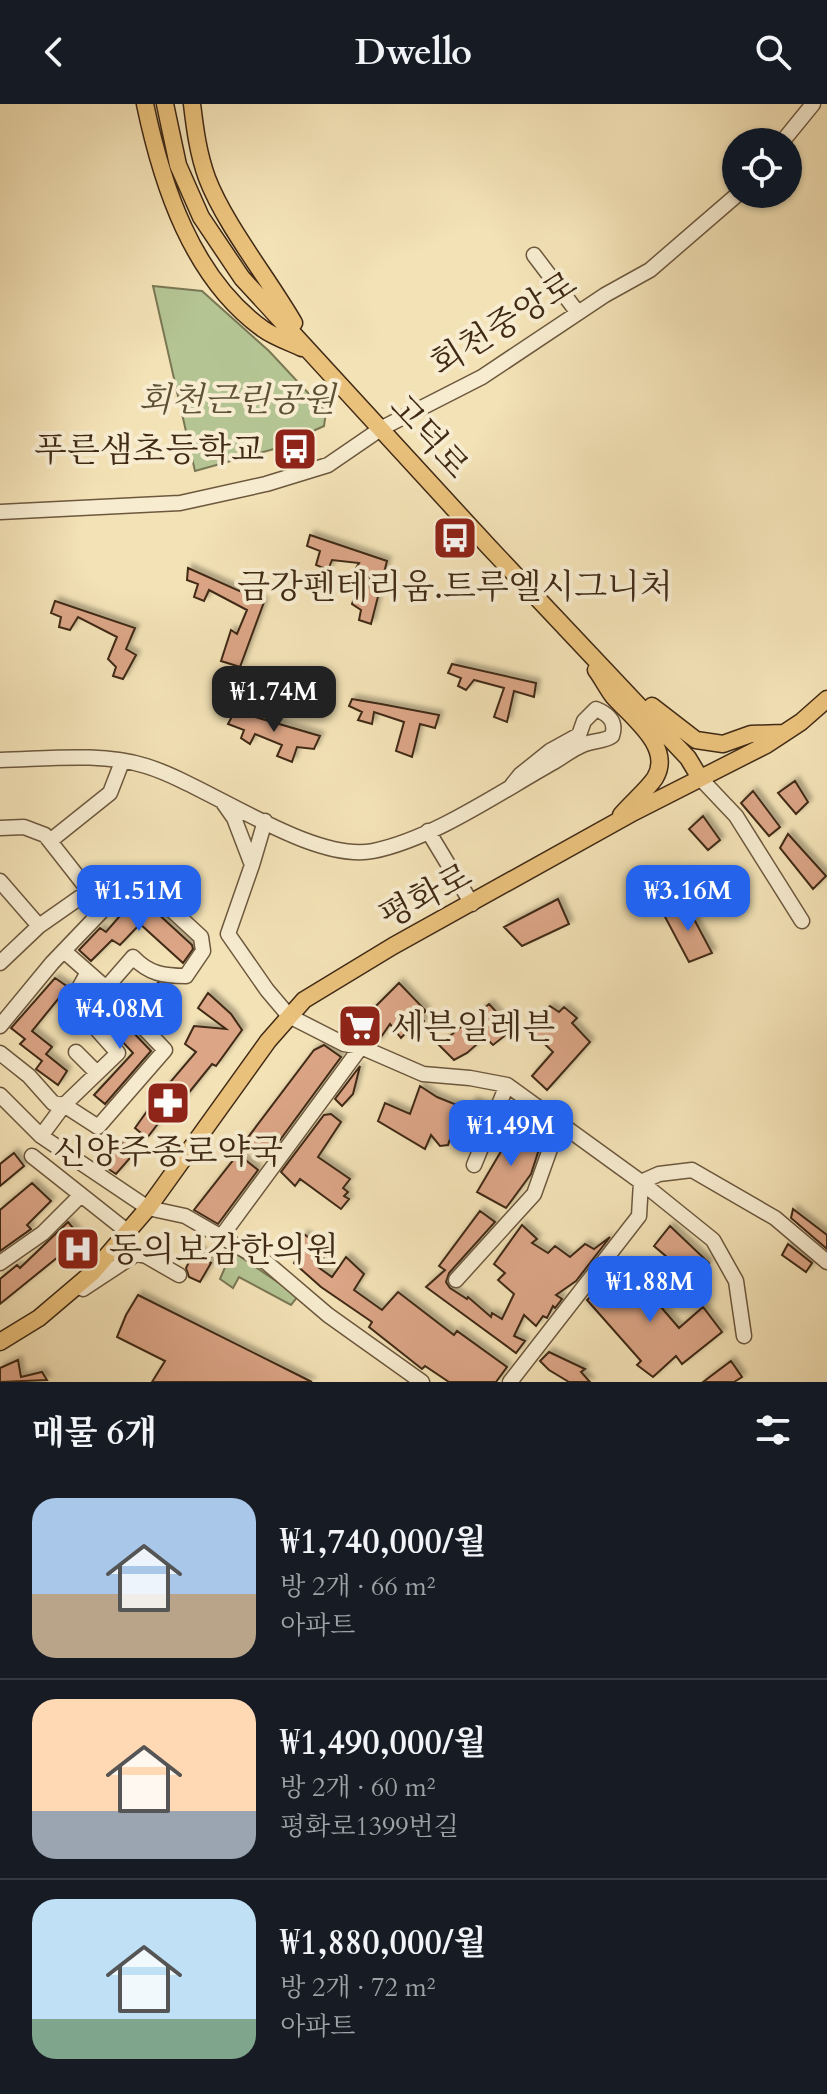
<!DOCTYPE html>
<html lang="ko">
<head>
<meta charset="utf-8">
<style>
	body { margin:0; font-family:Cardo,"Noto Serif KR",serif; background:#242831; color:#f1f3f6; height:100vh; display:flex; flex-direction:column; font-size:30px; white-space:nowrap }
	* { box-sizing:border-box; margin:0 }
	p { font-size:26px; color:#9ea1a6 }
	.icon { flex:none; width:44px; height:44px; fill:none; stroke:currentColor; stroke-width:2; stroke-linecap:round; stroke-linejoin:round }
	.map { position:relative; height:1278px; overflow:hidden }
	.drawer { display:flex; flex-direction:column; background:#171b24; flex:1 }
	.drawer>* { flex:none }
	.controls { position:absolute; left:722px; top:24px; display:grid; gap:16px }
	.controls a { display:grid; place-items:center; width:80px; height:80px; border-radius:50%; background:#171b24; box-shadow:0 2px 6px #0004; font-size:40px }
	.price { position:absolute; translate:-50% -68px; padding:0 18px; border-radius:16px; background:#2563eb; color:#fff; font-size:26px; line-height:52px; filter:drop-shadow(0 2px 4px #0008) }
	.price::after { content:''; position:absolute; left:50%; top:48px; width:24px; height:18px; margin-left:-12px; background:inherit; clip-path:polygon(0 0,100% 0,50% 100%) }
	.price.selected { background:#222; color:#fff }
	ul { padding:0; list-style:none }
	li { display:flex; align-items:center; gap:24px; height:200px; padding:0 32px }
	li+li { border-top:2px solid #363941 }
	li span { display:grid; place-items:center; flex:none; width:224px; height:160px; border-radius:24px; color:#555 }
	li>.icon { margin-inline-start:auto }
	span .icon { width:96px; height:96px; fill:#fffc; stroke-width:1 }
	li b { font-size:34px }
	h2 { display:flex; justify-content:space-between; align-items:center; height:96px; padding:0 32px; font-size:34px }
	header { display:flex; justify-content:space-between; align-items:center; height:104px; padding:0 32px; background:#171b24; font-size:36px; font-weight:700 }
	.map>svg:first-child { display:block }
</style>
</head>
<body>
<header><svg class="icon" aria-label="back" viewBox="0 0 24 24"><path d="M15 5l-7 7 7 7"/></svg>Dwello<svg class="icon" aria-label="search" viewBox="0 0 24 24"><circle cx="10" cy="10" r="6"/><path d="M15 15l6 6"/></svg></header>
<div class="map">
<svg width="827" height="1278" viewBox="0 0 827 1278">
	<defs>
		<filter id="shadow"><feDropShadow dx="4" dy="-4" stdDeviation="2" flood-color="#0004"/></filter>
	</defs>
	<rect width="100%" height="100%" fill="#f3e2b6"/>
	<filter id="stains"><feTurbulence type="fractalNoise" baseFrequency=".0025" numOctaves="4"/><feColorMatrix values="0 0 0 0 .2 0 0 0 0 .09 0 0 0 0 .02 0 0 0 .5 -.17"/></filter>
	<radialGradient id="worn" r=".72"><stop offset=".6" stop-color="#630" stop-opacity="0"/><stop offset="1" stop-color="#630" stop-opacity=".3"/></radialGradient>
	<path fill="#b4c493" stroke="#7a7754" stroke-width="2" d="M153,182L202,187L269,247L326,308L324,322L274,345L195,367Z
		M232,1147L298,1192L291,1201L239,1173L233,1184L220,1175Z"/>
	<path fill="#dba586" stroke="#402a16" stroke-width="2" filter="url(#shadow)" d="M310,431L387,457L371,520L359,516L361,506L352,500L356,488L365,493L370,474L355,466L359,459L332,456L328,466L316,461L320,447L307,442Z
		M188,464L264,498L240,563L221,557L231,526L237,530L247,506L209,486L204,497L194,493L198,480L187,476Z
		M55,497L135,524L126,545L136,551L123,575L113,572L116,563L108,555L117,533L78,513L70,526L59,523L61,513L51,509Z
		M452,560L536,579L534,593L514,587L507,618L494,613L504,584L474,576L466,586L458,582L461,574L448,569Z
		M352,595L381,600L439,611L435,624L420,620L412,653L396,647L404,618L374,608L372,620L358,616L362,608L349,602Z
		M235,607L320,632L314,645L297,643L292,658L277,652L282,641L255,630L250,640L241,634L244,626L228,620Z
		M795,677L808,698L796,710L778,689Z
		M753,687L780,723L769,732L741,699Z
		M703,712L720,736L708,746L689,725Z
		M788,730L826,772L813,785L780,744Z
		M558,795L569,820L522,842L504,823Z
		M143,796L192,841L193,845L183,859L140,820L120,841L112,836L91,857L79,846L100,824L106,828L125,806L131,810Z
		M686,800L712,849L689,858L664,811Z
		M55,874L68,883L32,927L52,943L46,950L67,967L58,981L36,965L42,957L20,940L25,935L11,924Z
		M158,879L165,881L171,890L166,895L169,898L161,908L144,897Z
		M399,879L426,907L419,912L424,917L417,925L414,920L401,934L390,920L377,939L352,925L358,914L362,916Z
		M208,889L231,910L242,926L216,962L212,960L174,1007L170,1004L147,1034L135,1024L155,996L196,948L185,940L194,922L226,925L198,904Z
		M102,896L151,947L105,1000L94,991L133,949L92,905Z
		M489,900L501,913L495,918L507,930L493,941L485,933L467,949L454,956L439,941Z
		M550,902L559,908L564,903L577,914L572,919L590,938L547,986L532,972L553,948L530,926Z
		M324,941L341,953L266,1055L246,1036L314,946Z
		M360,962L353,990L342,1002L335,995Z
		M420,982L437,993L469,1006L473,997L487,1004L469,1034L453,1026L448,1041L440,1042L431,1031L425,1045L378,1017L385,999L410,1010Z
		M331,1010L341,1018L318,1053L350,1075L343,1084L348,1088L344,1092L349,1095L341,1105L300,1075L295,1082L281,1068L324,1011Z
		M516,1022L540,1039V1042L531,1070L506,1104L477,1088Z
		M124,1036L136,1047L116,1070L104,1062Z
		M14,1049L24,1062L0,1082V1060Z
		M238,1050L258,1066L218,1120L194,1106Z
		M32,1079L51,1097L27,1121L31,1125L0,1147V1106Z
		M793,1105L827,1131V1145L791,1114Z
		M480,1107L495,1118L449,1169L446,1178L450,1184L467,1195L468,1193L491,1213L492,1209L502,1215L514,1190L498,1176L505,1169L494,1160L522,1121L537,1135L532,1139L548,1149L555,1142L570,1153L585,1140L594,1145L610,1133L576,1177L556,1191L562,1195L555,1204L553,1202L547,1214L543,1212L536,1222L524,1211L514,1232L525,1237L516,1249L426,1183L445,1166L439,1162Z
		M68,1118L78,1130L71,1136L74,1140L0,1200V1175L17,1161L20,1164Z
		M670,1122L709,1159L694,1176L654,1142Z
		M304,1130L327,1148L318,1163L332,1173L346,1153L364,1170L354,1186L382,1206L398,1188L454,1231L457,1227L507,1263L496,1278H449L425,1262L422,1265L369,1223L372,1218L321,1183L294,1159L301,1146L298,1144Z
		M788,1140L812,1159L806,1168L782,1151Z
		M196,1144L210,1154L207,1157L211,1159L200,1178L189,1173L186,1164Z
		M617,1167H630L679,1224L703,1203L722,1228L682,1260L676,1252L653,1273L637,1261L641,1257L587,1196Z
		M138,1191L312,1278H152L165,1257L117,1233L126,1211Z
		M549,1248L585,1265L581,1268L590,1278H569L549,1266L540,1257Z
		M18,1256L21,1273L42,1268L47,1276L0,1278V1264Z
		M731,1257L742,1273L734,1278H703Z"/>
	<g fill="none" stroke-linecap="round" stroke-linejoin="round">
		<g stroke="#6d583e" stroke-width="17">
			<path id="minor" d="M782,38L813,0
				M534,151L578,209
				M0,408L180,399L266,380L328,361L382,324L482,273L605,191L650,166L738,90
				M0,656C47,655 101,648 146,662C208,681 311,759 373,747C433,735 500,688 554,658C564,652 574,644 585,640C595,636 603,638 612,632C617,617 608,610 596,605L584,617L579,631L550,647L520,671L512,681
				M700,674L736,712L802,817
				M222,697L234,714L252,761L228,830L267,886L289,912L344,940L361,943L423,970L470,974L507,981L641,1078L659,1070L692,1066L775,1114L827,1158
				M0,724L24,723L45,731L89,787L39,822
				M428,727L472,800
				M50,737L110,689L122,658
				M252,761L265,717
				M0,777L39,822L0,859
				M0,922L52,859L121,787L150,786L201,833L203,847L186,872C164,872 149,870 133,853L106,884
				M76,948L97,969
				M0,949L29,972L53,999L64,1001L98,1023L165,946L106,884L64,847
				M0,991L41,1032L148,1104L185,1112L267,1159L328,1211L422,1278
				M41,1032L64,1001L118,949L75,901L78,886L88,868
				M32,1052L128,1128
				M474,1061L507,981
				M641,1078L713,1136L736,1177L744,1232
				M221,1133L361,943
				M0,1159L43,1129L81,1091
				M456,1176L534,1090L559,1020
				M83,1185L136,1150L146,1152L179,1171
				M510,1278L639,1112L641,1078"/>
		</g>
		<g stroke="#402a16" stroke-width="19">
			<path id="major" d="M145,0C162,81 192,174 263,225C274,233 289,238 302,244
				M165,0L178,61L201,113L242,174L489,443L688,654L700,674
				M192,0C195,25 198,49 207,74C225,121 268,174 294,219
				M596,566C602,574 607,584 613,592C630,612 674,643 655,674C647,686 631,699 621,711
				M652,602L696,636L723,640L751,630L783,629
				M0,1238L39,1214L92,1169L148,1104L268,937L304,896L393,842L634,708L766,641L801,618L827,595"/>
		</g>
		<use href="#minor" stroke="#f7ecd0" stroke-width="14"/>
		<use href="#major" stroke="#eac17b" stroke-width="16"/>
	</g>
	<defs>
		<g id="bus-square" transform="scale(2.3)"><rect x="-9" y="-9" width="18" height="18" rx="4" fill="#8f2418" stroke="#f7ecd0"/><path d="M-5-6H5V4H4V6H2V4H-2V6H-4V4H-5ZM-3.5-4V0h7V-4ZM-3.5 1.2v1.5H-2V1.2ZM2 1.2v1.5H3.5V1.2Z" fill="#fff"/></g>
		<g id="supermarket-square" transform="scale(2.3)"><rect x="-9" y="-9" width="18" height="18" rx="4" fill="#8f2418" stroke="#f7ecd0"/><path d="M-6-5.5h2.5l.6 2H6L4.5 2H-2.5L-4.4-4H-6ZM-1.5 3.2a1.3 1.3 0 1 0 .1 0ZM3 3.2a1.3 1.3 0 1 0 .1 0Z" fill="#fff"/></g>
		<g id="pharmacy-square" transform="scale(2.3)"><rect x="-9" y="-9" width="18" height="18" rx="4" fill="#8f2418" stroke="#f7ecd0"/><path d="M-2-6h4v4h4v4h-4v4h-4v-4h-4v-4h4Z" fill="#fff"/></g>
		<g id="hospital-square" transform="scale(2.3)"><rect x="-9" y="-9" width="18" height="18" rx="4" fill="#8f2418" stroke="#f7ecd0"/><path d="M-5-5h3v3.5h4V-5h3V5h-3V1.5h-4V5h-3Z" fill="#fff"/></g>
	</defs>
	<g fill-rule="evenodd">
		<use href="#bus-square" x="295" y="345"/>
		<use href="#bus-square" x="455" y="434"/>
		<use href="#supermarket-square" x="360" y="922"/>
		<use href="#pharmacy-square" x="168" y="999"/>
		<use href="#hospital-square" x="78" y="1145"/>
	</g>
	<g text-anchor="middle" stroke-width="8" stroke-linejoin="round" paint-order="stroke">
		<g font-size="34" fill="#402a16" stroke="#f7ecd0">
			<text transform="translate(503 219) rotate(-32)" y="12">회천중앙로</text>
			<text transform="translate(430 332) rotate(48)" y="12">고덕로</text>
			<text transform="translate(425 791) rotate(-28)" y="12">평화로</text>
		</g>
		<g font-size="34" font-style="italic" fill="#5d5035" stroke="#f7ecd0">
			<text x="237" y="307">회천근린공원</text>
		</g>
		<g font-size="34" fill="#402a16" stroke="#f7ecd0">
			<text x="264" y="357" text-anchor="end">푸른샘초등학교</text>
			<text x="455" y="494">금강펜테리움.트루엘시그니처</text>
			<text x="391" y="934" text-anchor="start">세븐일레븐</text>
			<text x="168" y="1059">신양주종로약국</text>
			<text x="109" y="1157" text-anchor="start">동의보감한의원</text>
		</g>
	</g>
	<rect width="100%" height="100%" filter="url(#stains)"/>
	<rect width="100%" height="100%" fill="url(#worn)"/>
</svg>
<div class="controls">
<a><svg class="icon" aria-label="locate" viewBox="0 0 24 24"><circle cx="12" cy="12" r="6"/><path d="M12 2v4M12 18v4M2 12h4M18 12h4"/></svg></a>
</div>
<b class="price selected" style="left:274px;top:630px">₩1.74M</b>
<b class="price" style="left:139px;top:829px">₩1.51M</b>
<b class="price" style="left:688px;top:829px">₩3.16M</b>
<b class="price" style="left:120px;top:947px">₩4.08M</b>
<b class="price" style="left:511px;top:1064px">₩1.49M</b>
<b class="price" style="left:650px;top:1220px">₩1.88M</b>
</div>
<section class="drawer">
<h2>매물 6개<svg class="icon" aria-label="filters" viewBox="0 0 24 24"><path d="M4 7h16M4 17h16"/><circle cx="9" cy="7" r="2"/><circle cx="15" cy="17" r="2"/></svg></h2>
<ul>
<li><span style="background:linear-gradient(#a9c7e8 60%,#b9a48a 0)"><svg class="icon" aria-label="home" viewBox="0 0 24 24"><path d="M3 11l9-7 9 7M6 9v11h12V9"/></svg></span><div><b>₩1,740,000/월</b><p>방 2개 · 66 m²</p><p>아파트</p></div></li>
<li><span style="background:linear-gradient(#ffd9b3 70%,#9aa5b1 0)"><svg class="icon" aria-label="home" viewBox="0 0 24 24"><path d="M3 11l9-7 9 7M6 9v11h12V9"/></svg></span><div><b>₩1,490,000/월</b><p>방 2개 · 60 m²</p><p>평화로1399번길</p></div></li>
<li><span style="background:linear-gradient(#bfe0f5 75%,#7fa58c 0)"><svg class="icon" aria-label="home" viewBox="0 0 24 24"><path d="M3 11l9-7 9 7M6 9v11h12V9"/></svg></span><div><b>₩1,880,000/월</b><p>방 2개 · 72 m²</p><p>아파트</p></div></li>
</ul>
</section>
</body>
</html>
